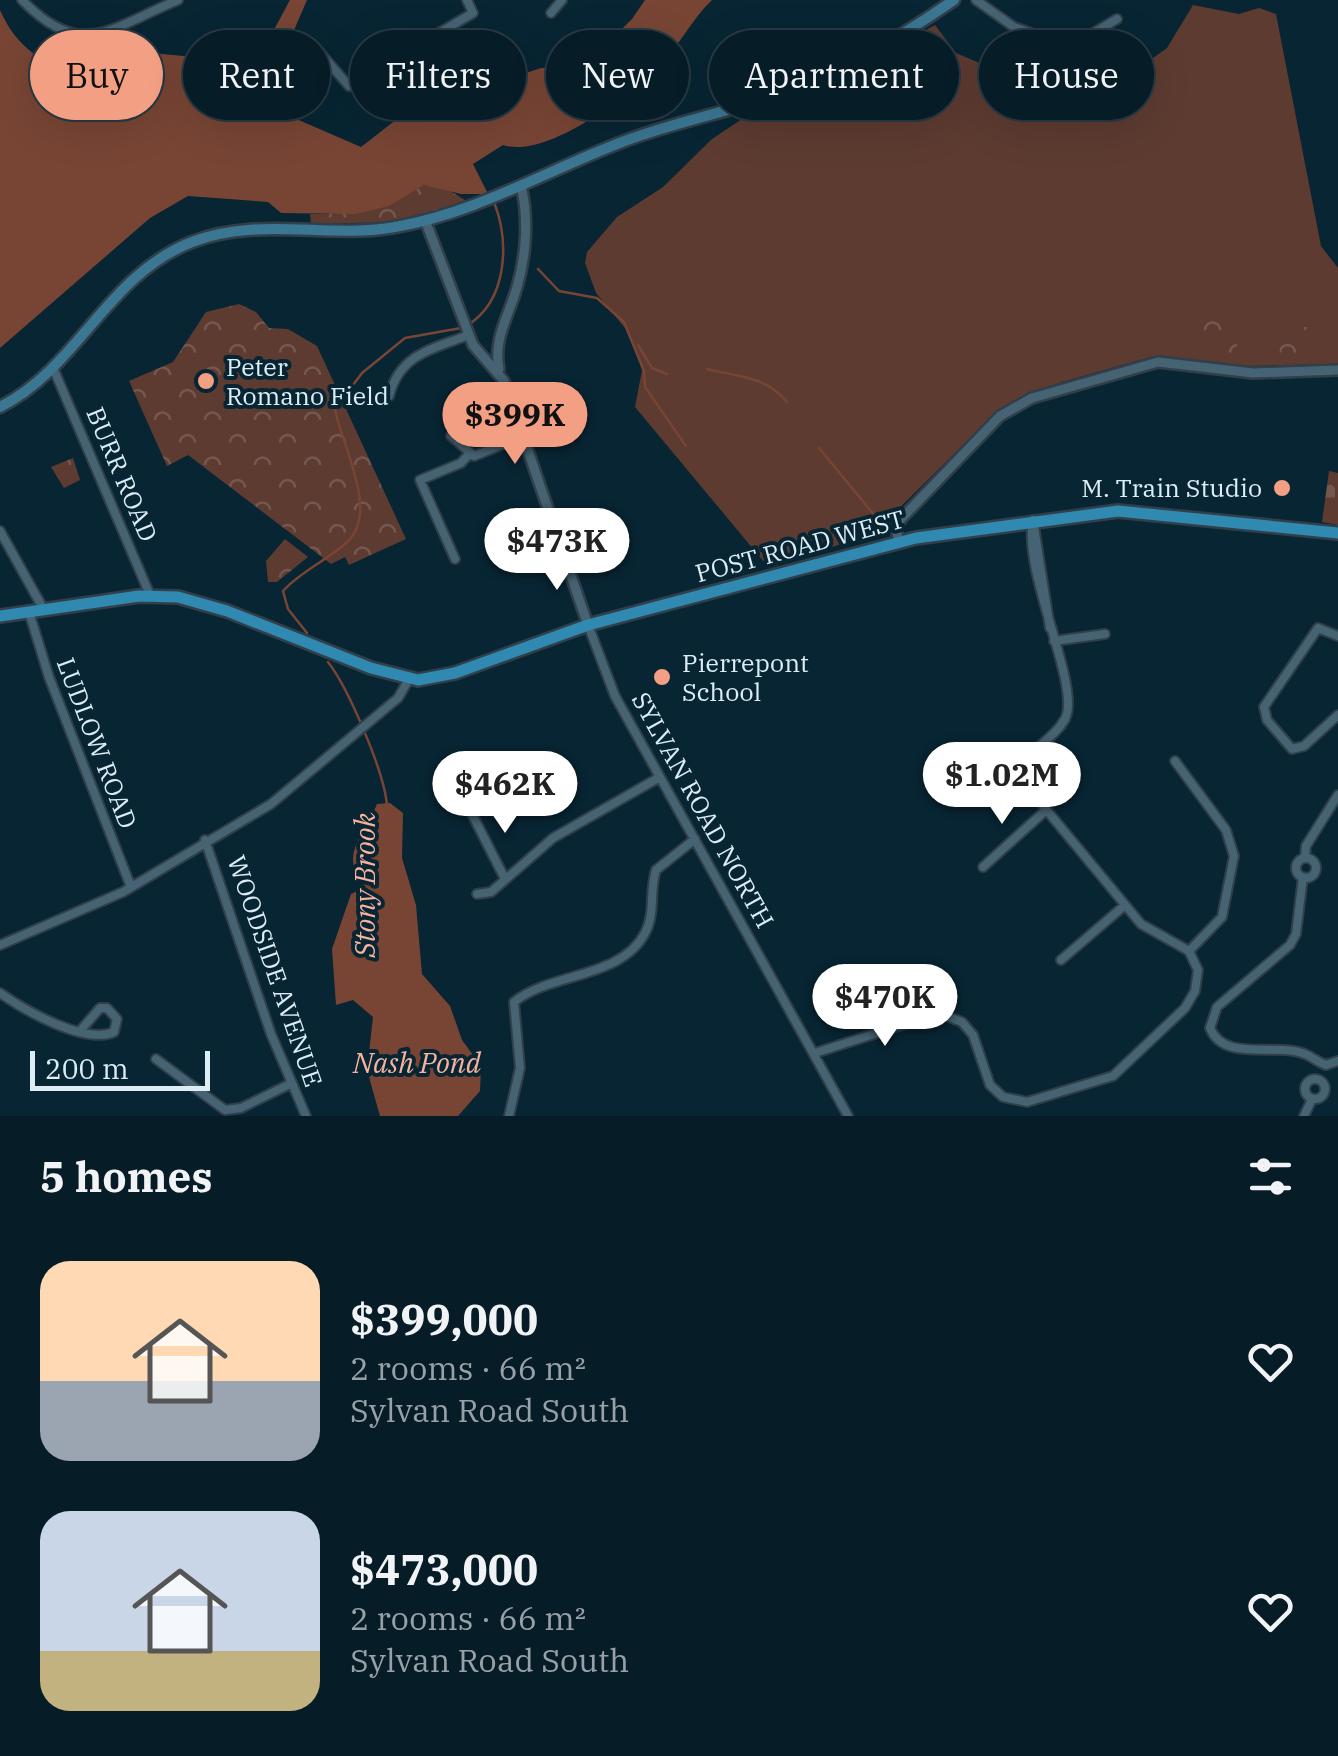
<!DOCTYPE html>
<html lang="en">
<head>
<meta charset="utf-8">
<style>
	body { margin:0; font-family:"IBM Plex Serif",serif; background:#0f252e; color:#f1f3f6; height:100vh; display:flex; flex-direction:column; font-size:38px; white-space:nowrap }
	* { box-sizing:border-box; margin:0 }
	p { font-size:32px; color:#98a1a7 }
	.icon { flex:none; width:55px; height:55px; fill:none; stroke:currentColor; stroke-width:2; stroke-linecap:round; stroke-linejoin:round }
	.map { position:relative; height:1116px; overflow:hidden }
	.side { display:flex; flex-direction:column; background:#061c26; flex:1 }
	.side>* { flex:none }
	.banner { position:absolute; left:30px; top:30px; width:1280px; height:90px; display:flex; gap:20px }
	.scale { position:absolute; left:30px; bottom:25px; width:180px; box-sizing:border-box; padding-left:10px; border:5px solid #dcedf6; border-top:0; font-size:28px; line-height:35px; white-space:nowrap; color:#dcedf6; -webkit-text-stroke:8px #082533; paint-order:stroke }
	.price { position:absolute; translate:-50% -85px; padding:0 22px; border-radius:35px; background:#fff; color:#222; font-size:32px; line-height:65px; filter:drop-shadow(0 2px 5px #0008) }
	.price::after { content:''; position:absolute; left:50%; top:60px; width:30px; height:22px; margin-left:-15px; background:inherit; clip-path:polygon(0 0,100% 0,50% 100%) }
	.price.current { background:#f39f84; color:#111 }
	ul { padding:0; list-style:none }
	li { display:flex; align-items:center; gap:30px; height:250px; padding:0 40px }
	li span { display:grid; place-items:center; flex:none; width:280px; height:200px; border-radius:30px; color:#555 }
	li>.icon { margin-inline-start:auto }
	span .icon { width:120px; height:120px; fill:#fffc; stroke-width:1 }
	li b { font-size:42px }
	h2 { display:flex; justify-content:space-between; align-items:center; height:120px; padding:0 40px; font-size:42px }
	.chip { padding:0 35px; border-radius:45px; background:#061c26; box-shadow:0 10px 40px #0002,0 0 0 2px #273a43; font-size:35px; line-height:90px }
	.chip.current { background:#f39f84; color:#111 }
	.map>svg:first-child { display:block }
</style>
</head>
<body>
<div class="map">
<svg width="1338" height="1116" viewBox="0 0 1338 1116">
	<defs>
		<pattern id="cemetery-stones" width="16" height="16" patternUnits="userSpaceOnUse" patternTransform="scale(2.5)"><rect width="16" height="16" fill="#5d3b31"/><path d="M2 7V4a2 2 0 0 1 4 0v3zM10 15v-3a2 2 0 0 1 4 0v3z" fill="#74584f"/></pattern>
		<pattern id="park-crowns" width="20" height="18" patternUnits="userSpaceOnUse" patternTransform="scale(2.5)"><rect width="20" height="18" fill="#5d3b31"/><path d="M2 6a3 3 0 1 1 6 0M12 15a3 3 0 1 1 6 0" fill="none" stroke="#74584f"/></pattern>
	</defs>
	<rect width="100%" height="100%" fill="#082533"/>
	<path fill="#5d3b31" d="M1193,5L1239,14L1259,8L1276,14L1321,246L1338,268V364L1246,366L1154,356L1062,382L996,413L874,533L769,568L635,407L642,370L630,334L596,293L585,263L587,252L617,217L663,187L712,139L751,113L832,82L935,25L956,53L1066,100L1107,91L1167,48Z"/>
	<path fill="url(#cemetery-stones)" d="M1329,471L1338,473V525L1322,522Z"/>
	<path fill="url(#park-crowns)" d="M424,185L444,187L468,202L390,222L311,224L310,214C359,214 382,211 424,185Z
		M239,304L256,312L269,328L288,329L317,346L406,539L349,565L345,557L331,564L188,455L167,466L129,381L173,362L206,312Z
		M1207,308L1246,327L1231,357L1192,339Z
		M1279,327H1310V360H1280Z
		M73,458L80,480L64,488L51,467Z
		M285,539L308,557L277,582H268L266,561Z"/>
	<path fill="#784535" d="M290,0H307L273,79L294,118L361,147L406,112L541,68H582L632,19L645,0H712C691,20 679,47 658,67C626,98 546,159 503,145L473,164L488,194H461L424,185L389,206L356,214L281,213L268,202L188,196L150,218L0,348V10C16,47 44,65 80,76L121,50L256,63Z
		M390,803L403,813L402,858L416,905L422,974L450,1006L462,1040L481,1066L480,1091L458,1116H380L367,1070L373,1017L353,1000L336,1005L332,949L351,894L366,887C337,857 364,835 377,804Z"/>
	<g fill="none" stroke-linecap="round" stroke-linejoin="round">
		<path stroke="#784535" stroke-width="2.5" d="M538,269L559,291L597,298L624,322L644,371L645,387L686,446
			M468,325C507,300 510,243 494,202
			M638,345L652,368L667,374
			M707,369C738,377 766,376 787,402
			M819,448L880,522
			M307,633L288,609L283,591C301,571 326,561 346,543C381,513 341,445 335,409L362,373L405,338L461,328
			M328,662C349,689 385,774 387,806"/>
		<g stroke="#303f49" stroke-width="12">
			<path id="minor" d="M22,0C82,61 110,28 178,0
				M976,0L1014,27L1070,47L1117,19
				M551,13L562,0
				M314,46L349,86L473,13L467,0
				M759,66L780,94
				M54,370L150,595
				M389,396C400,354 432,349 469,335
				M451,436L474,456L524,436
				M0,531L44,610
				M455,559L420,480L461,463L469,454
				M29,612L49,677L131,887
				M588,625L615,696L848,1116
				M1338,636L1318,628L1264,707L1267,720L1292,749L1304,746L1338,715
				M1054,641L1105,634
				M1175,761L1226,830L1234,856L1222,917L1189,951
				M472,814L505,879
				M205,840L271,1034L306,1116
				M1305,858L1306,846L1338,795
				M1296 868a10 10 0 1 1 20 0a10 10 0 1 1-20 0Z
				M983,867L1045,811
				M1303,877L1296,934L1290,945L1217,1007L1210,1028C1224,1063 1278,1042 1305,1054C1313,1057 1317,1062 1326,1065L1338,1061
				M477,894L491,892L553,838L660,777
				M0,945L123,892L271,804L398,698L409,679
				M1061,960L1125,905
				M0,993C24,1010 85,1045 114,1032L117,1019L107,1008H100L80,1031
				M815,1053L939,1013L962,1022L973,1035L990,1085L1003,1097L1027,1102L1113,1076L1185,1008L1195,991L1198,970L1189,951L1141,924L1020,778L1021,763C1034,748 1055,737 1065,719C1082,687 1022,573 1033,520L1050,628
				M156,1059L225,1110L241,1108L292,1083
				M1305 1089a10 10 0 1 1 20 0a10 10 0 1 1-20 0Z
				M509,1116L520,1068L514,1002C551,972 621,979 645,933C656,913 649,890 656,870L695,839
				M1304,1116L1312,1099"/>
		</g>
		<g stroke="#303f49" stroke-width="14">
			<path id="tertiary" d="M425,220L473,345L504,381L588,625
				M499,369C493,338 509,316 517,287C526,257 529,217 521,186
				M899,541L896,529L901,519L1000,416L1032,398L1158,362L1253,373L1338,370"/>
		</g>
		<g stroke="#303f49" stroke-width="15">
			<path id="secondary" d="M0,407C79,367 107,275 192,242C258,216 328,239 395,227C476,213 546,171 622,142C671,123 724,113 774,96C839,74 898,39 954,0"/>
		</g>
		<g stroke="#303f49" stroke-width="16">
			<path id="primary" d="M0,616L139,596L178,597L227,611L371,668L418,680L455,673L588,625L916,538L1118,511L1338,533"/>
		</g>
		<use href="#minor" stroke="#466373" stroke-width="8"/>
		<use href="#tertiary" stroke="#466373" stroke-width="9"/>
		<use href="#secondary" stroke="#3b7692" stroke-width="10"/>
		<use href="#primary" stroke="#2f89b1" stroke-width="11"/>
	</g>
	<g fill="#f39f84" stroke="#082533" stroke-width="4">
		<circle cx="206" cy="381" r="10"/>
		<circle cx="1282" cy="488" r="10"/>
		<circle cx="662" cy="677" r="10"/>
	</g>
	<g text-anchor="middle" stroke-width="8" stroke-linejoin="round" paint-order="stroke">
		<g font-size="25" fill="#dcedf6" stroke="#082533" text-anchor="start">
			<text x="226" y="376">Peter<tspan x="226" dy="29">Romano Field</tspan></text>
			<text x="1262" y="497" text-anchor="end">M. Train Studio</text>
			<text x="682" y="672">Pierrepont<tspan x="682" dy="29">School</tspan></text>
		</g>
		<g font-size="25" fill="#dcedf6" stroke="#082533">
			<text transform="translate(122 474) rotate(67)" y="9">BURR ROAD</text>
			<text transform="translate(800 546) rotate(-15)" y="9">POST ROAD WEST</text>
			<text transform="translate(97 743) rotate(69)" y="9">LUDLOW ROAD</text>
			<text transform="translate(703 810) rotate(61)" y="9">SYLVAN ROAD NORTH</text>
			<text transform="translate(275 971) rotate(71)" y="9">WOODSIDE AVENUE</text>
		</g>
		<g font-size="28" font-style="italic" fill="#f7b39e" stroke="#082533">
			<text transform="translate(365 885) rotate(-90)" y="10">Stony Brook</text>
			<text x="417" y="1073">Nash Pond</text>
		</g>
	</g>
</svg>
<div class="scale">200 m</div>
<b class="price current" style="left:515px;top:467px">$399K</b>
<b class="price" style="left:557px;top:593px">$473K</b>
<b class="price" style="left:1002px;top:827px">$1.02M</b>
<b class="price" style="left:505px;top:836px">$462K</b>
<b class="price" style="left:885px;top:1049px">$470K</b>
<div class="banner">
<a class="chip current">Buy</a>
<a class="chip">Rent</a>
<a class="chip">Filters</a>
<a class="chip">New</a>
<a class="chip">Apartment</a>
<a class="chip">House</a>
</div>
</div>
<section class="side">
<h2>5 homes<svg class="icon" aria-label="filters" viewBox="0 0 24 24"><path d="M4 7h16M4 17h16"/><circle cx="9" cy="7" r="2"/><circle cx="15" cy="17" r="2"/></svg></h2>
<ul>
<li><span style="background:linear-gradient(#ffd9b3 60%,#9aa5b1 0)"><svg class="icon" aria-label="home" viewBox="0 0 24 24"><path d="M3 11l9-7 9 7M6 9v11h12V9"/></svg></span><div><b>$399,000</b><p>2 rooms · 66 m²</p><p>Sylvan Road South</p></div><svg class="icon" aria-label="heart" viewBox="0 0 24 24"><path d="M12 20l-8-8c-3-5 5-10 8-4 3-6 11-1 8 4z"/></svg></li>
<li><span style="background:linear-gradient(#c9d6e8 70%,#c2b280 0)"><svg class="icon" aria-label="home" viewBox="0 0 24 24"><path d="M3 11l9-7 9 7M6 9v11h12V9"/></svg></span><div><b>$473,000</b><p>2 rooms · 66 m²</p><p>Sylvan Road South</p></div><svg class="icon" aria-label="heart" viewBox="0 0 24 24"><path d="M12 20l-8-8c-3-5 5-10 8-4 3-6 11-1 8 4z"/></svg></li>
</ul>
</section>
</body>
</html>
